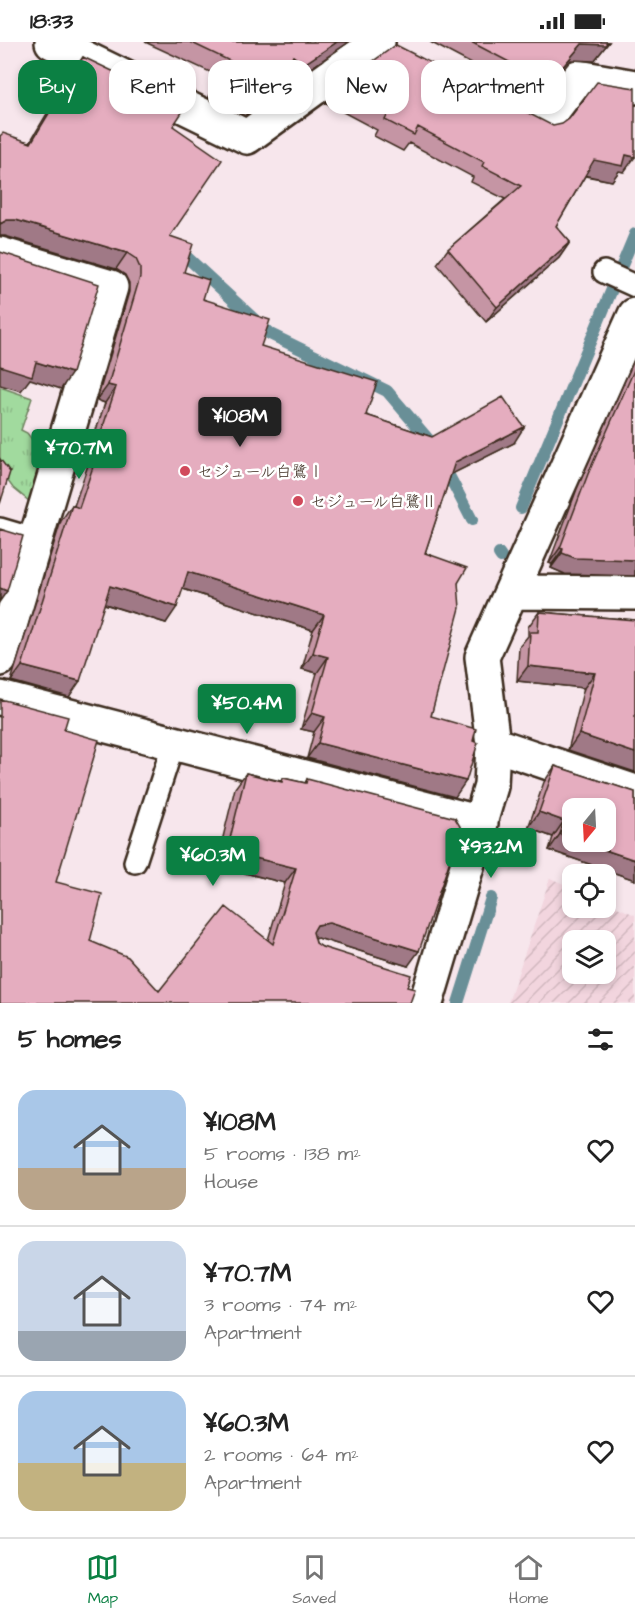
<!DOCTYPE html>
<html lang="en">
<head>
<meta charset="utf-8">
<style>
	body { margin:0; font-family:"Architects Daughter","Klee One",sans-serif; background:#f6f6f6; color:#222; height:100vh; display:flex; flex-direction:column; font-size:22px; white-space:nowrap }
	* { box-sizing:border-box; margin:0 }
	p { font-size:20px; color:#767676 }
	.icon { flex:none; width:33px; height:33px; fill:none; stroke:currentColor; stroke-width:2; stroke-linecap:round; stroke-linejoin:round }
	.map { position:relative; height:961px; overflow:hidden }
	.drawer { display:flex; flex-direction:column; background:#fff; flex:1 }
	.drawer>* { flex:none }
	.guide { position:absolute; left:18px; top:18px; width:600px; height:54px; display:flex; gap:12px }
	.needle { width:39px; rotate:198deg }
	.controls { position:absolute; left:562px; top:756px; display:grid; gap:12px }
	.controls a { display:grid; place-items:center; width:54px; height:54px; border-radius:12px; background:#fff; box-shadow:0 3px 9px #0003; font-size:30px }
	.price { position:absolute; translate:-50% -51px; padding:0 14px; border-radius:6px; background:#0b8043; color:#fff; font-size:20px; line-height:39px; filter:drop-shadow(0 2px 3px #0008) }
	.price::after { content:''; position:absolute; left:50%; top:36px; width:18px; height:14px; margin-left:-9px; background:inherit; clip-path:polygon(0 0,100% 0,50% 100%) }
	.price.current { background:#222; color:#fff }
	ul { padding:0; list-style:none }
	li { display:flex; align-items:center; gap:18px; height:150px; padding:0 18px }
	li+li { border-top:2px solid #e0e0e0 }
	li span { display:grid; place-items:center; flex:none; width:168px; height:120px; border-radius:18px; color:#555 }
	li>.icon { margin-inline-start:auto }
	span .icon { width:72px; height:72px; fill:#fffc; stroke-width:1 }
	li b { font-size:26px }
	h2 { display:flex; justify-content:space-between; align-items:center; height:72px; padding:0 18px; font-size:26px }
	.tag { padding:0 21px; border-radius:18px; background:#fff; box-shadow:0 3px 9px #0003; font-size:21px; line-height:54px }
	.tag.current { background:#0b8043; color:#fff }
	.status { display:flex; justify-content:space-between; align-items:center; height:42px; padding:0 30px; background:#fff; direction:ltr }
	.status svg { height:16px; fill:currentColor }
	.tab-bar { display:flex; justify-content:space-around; align-items:center; height:84px; border-top:2px solid #e0e0e0; background:#fff; font-size:16px; color:#767676 }
	.tab-bar a { display:grid; justify-items:center; gap:3px }
	.tab-bar .current { color:#0b8043 }
	.map>svg:first-child { display:block }
</style>
</head>
<body>
<div class="status"><b>18:33</b><svg viewBox="0 0 49 12"><path d="M0 12V9h3v3zM5 12V6h3v6zM10 12V3h3v9zM15 12V0h3v12zM26 1h20v11H26zM47 4h2v5h-2z"/></svg></div>
<div class="map">
<svg width="635" height="961" viewBox="0 0 635 961">
	<defs>
		<pattern id="industrial-furrows" width="10" height="10" patternUnits="userSpaceOnUse" patternTransform="scale(1.5)"><rect width="10" height="10" fill="#f2d5de"/><path d="M-1 1l2-2M0 10L10 0M9 11l2-2" fill="none" stroke="#d0b7be"/></pattern>
		<pattern id="park-tufts" width="24" height="20" patternUnits="userSpaceOnUse" patternTransform="scale(1.5)"><rect width="24" height="20" fill="#a1da9e"/><path d="M3 7l-1-3M5 7V3M7 7l1-3M15 17l-1-3M17 17v-4M19 17l1-3" fill="none" stroke="#8cbb88"/></pattern>
	</defs>
	<rect width="100%" height="100%" fill="#f7e6ec"/>
	<filter id="ink" filterUnits="userSpaceOnUse"><feTurbulence type="fractalNoise" baseFrequency=".0167" numOctaves="2"/><feDisplacementMap in="SourceGraphic" scale="12" xChannelSelector="R" yChannelSelector="G"/><feConvolveMatrix kernelMatrix="1 2 1 2 8 2 1 2 1" color-interpolation-filters="sRGB"/></filter>
	<g filter="url(#ink)">
		<path fill="url(#industrial-furrows)" fill-rule="evenodd" d="M550,836L573,846V866H606V860L635,873V961H508ZM573,898H606V932H573Z"/>
		<path fill="url(#park-tufts)" stroke="#6e825e" stroke-width="1.5" d="M0,345L32,356L21,388L27,391L49,419L35,464L13,446L0,428Z"/>
		<g fill="none" stroke-linecap="round" stroke-linejoin="round">
			<path stroke="#698f97" stroke-width="12" d="M176,205L270,292L387,349L434,404
				M443,422L472,478
				M521,466L635,192
				M499,512L501,515
				M458,961L491,856"/>
			<g stroke="#3b2a1e" stroke-width="26">
				<path id="lane" d="M604,230L635,244
					M0,487L34,497
					M135,820L174,700"/>
			</g>
			<g stroke="#3b2a1e" stroke-width="38">
				<path id="street" d="M52,0L247,95L378,0
					M507,61L543,81L578,35L635,45
					M0,212L111,245L0,617
					M635,273L482,615L493,702L635,750
					M512,550L635,551
					M0,656L481,781"/>
			</g>
			<g stroke="#3b2a1e" stroke-width="38">
				<path id="secondary" d="M426,961L491,744L493,702"/>
			</g>
			<use href="#lane" stroke="#fff" stroke-width="21"/>
			<use href="#street" stroke="#fff" stroke-width="33"/>
			<use href="#secondary" stroke="#fff" stroke-width="33"/>
		</g>
		<path fill="#c595a4" stroke="#3b2a1e" stroke-width="1.5" d="M145,0H349L293,38L285,32L281,39L270,55L246,72L209,55L219,34Z
			M430,0H609L594,19L571,18L538,57Z
			M83,15L173,84L170,194L184,230L203,257L261,304L366,373L432,395L514,401L451,432L425,511L458,541L431,674L455,755L307,716L314,690L301,687L317,631L302,627L313,588L183,547L166,581L104,562L69,655L11,639L61,479L72,463L74,464L89,420L86,418L105,361L97,358L129,250V241L125,233L116,227L5,194H0V94L30,100L72,30Z
			M337,45L624,130L619,129L612,139L585,134L556,184L570,200L559,216L486,280L437,222L448,207L505,157L471,140L473,135L409,101L403,109L374,94L377,88L326,61Z
			M635,316V534L565,532L551,526L552,522L549,521L577,447Z
			M539,570L635,578V730L568,708L584,646L517,639L519,605L528,594V585Z
			M64,688L56,840L90,899L159,949L268,898L285,841L216,824L235,746L246,731L281,739L283,736L305,741L307,737L408,924L318,896L315,897L316,901L322,905L407,945L0,961Z
			M555,724L635,750V838L549,808L553,795L528,786L544,740Z"/>
		<path fill="#a07986" stroke="#3b2a1e" stroke-width="1.5" d="M337,0H349L293,38L304,22Z
			M609,0L594,19L571,18L538,57L549,41L582,2Z
			M281,39L270,55L246,72L257,57Z
			M626,113L635,115L624,130L619,129L612,139L583,133L594,118Z
			M7,178H16L127,211L116,227L5,194H0V182Z
			M570,200L559,216L486,280L497,265Z
			M36,320L72,331L61,347L30,337L21,349L0,343V324Z
			M108,343L116,345L105,361L97,358Z
			M524,385L514,401L444,436L455,420Z
			M97,403L100,404L89,420L86,418Z
			M560,506L563,507L552,522L549,521Z
			M562,511L635,518V534L565,532L551,526Z
			M188,530L324,573L313,588L177,545Z
			M110,544L177,565L166,581L99,560Z
			M0,546L7,549L0,559Z
			M313,611L328,615L317,631L302,627Z
			M22,624L80,639L69,655L11,639Z
			M528,624L595,631L584,646L517,639Z
			M312,671L325,675L314,690L301,687Z
			M579,692L635,711V730L568,708Z
			M318,701L466,739L455,755L307,716Z
			M539,770L564,779L553,795L528,786Z
			M560,792L573,797V800H581L635,818V838L549,808Z
			M227,809L296,826L285,841L216,824Z
			M329,881L419,909L408,924L318,896L307,898L317,883Z"/>
		<path fill="#e5adbf" stroke="#3b2a1e" stroke-width="1.5" d="M190,0H337L304,22L293,14L281,39L257,57L220,40L230,19Z
			M471,0H608L605,3L582,2L549,41Z
			M396,3L553,84L562,82L569,77L597,40L635,46V115L626,113L623,124L594,118L556,184L570,200L497,265L448,207L521,144L482,124L484,120L418,85L414,93L385,78L388,72L337,45Z
			M83,15L125,35L183,69L173,84L222,118L170,194L193,202L184,230L209,238L203,257L270,278L261,304L377,340L366,373L432,395L503,355L524,385L455,420L425,511L467,526L458,541L460,566L431,674L476,687L473,699L478,701L466,739L318,701L325,675L312,671L328,615L313,611L324,573L188,530L177,565L110,544L80,639L22,624L72,463L79,466L100,404L97,403L116,345L108,343L140,235V226L136,217L127,211L16,178H7L0,182V94L3,91L31,101Z
			M0,210L99,242L72,331L36,320L32,334L0,324Z
			M635,326V518L575,516L562,511L563,507L560,506L588,432Z
			M0,417L10,430L0,462Z
			M0,487L23,494L7,549L0,546Z
			M539,570L635,578V711L579,692L595,631L528,624L530,590H538Z
			M0,657L68,675L64,688L99,698L56,840L102,852L90,899L128,915L159,949L226,865L273,902L296,826L227,809L246,731L282,740L283,736L306,741L307,737L455,776L461,786L419,909L329,881L317,883L313,890L316,901L322,905L411,933L407,945L415,947L410,961H0Z
			M555,724L635,750V818L581,800H606V766H573V797L560,792L564,779L539,770Z"/>
	</g>
	<g fill="#d1495b" stroke="#fff" stroke-width="2">
		<circle cx="185" cy="429" r="6"/>
		<circle cx="298" cy="459" r="6"/>
	</g>
	<g text-anchor="middle" stroke-width="5" stroke-linejoin="round" paint-order="stroke">
		<g font-size="16" fill="#3b2a1e" stroke="#fff" text-anchor="start">
			<text x="197" y="435">セジュール白鷺Ⅰ</text>
			<text x="310" y="465">セジュール白鷺Ⅱ</text>
		</g>
	</g>
</svg>
<div class="controls">
<a><svg class="needle" viewBox="-14 -14 28 28"><path d="M0-13l5 13h-10z" fill="#e53935"/><path d="M0 13l5-13h-10z" fill="#767676"/></svg></a>
<a><svg class="icon" aria-label="locate" viewBox="0 0 24 24"><circle cx="12" cy="12" r="6"/><path d="M12 2v4M12 18v4M2 12h4M18 12h4"/></svg></a>
<a><svg class="icon" aria-label="layers" viewBox="0 0 24 24"><path d="M12 4l9 5-9 5-9-5zM3 14l9 5 9-5"/></svg></a>
</div>
<b class="price current" style="left:240px;top:406px">¥108M</b>
<b class="price" style="left:79px;top:438px">¥70.7M</b>
<b class="price" style="left:247px;top:693px">¥50.4M</b>
<b class="price" style="left:491px;top:837px">¥93.2M</b>
<b class="price" style="left:213px;top:845px">¥60.3M</b>
<div class="guide">
<a class="tag current">Buy</a>
<a class="tag">Rent</a>
<a class="tag">Filters</a>
<a class="tag">New</a>
<a class="tag">Apartment</a>
</div>
</div>
<section class="drawer">
<h2>5 homes<svg class="icon" aria-label="filters" viewBox="0 0 24 24"><path d="M4 7h16M4 17h16"/><circle cx="9" cy="7" r="2"/><circle cx="15" cy="17" r="2"/></svg></h2>
<ul>
<li><span style="background:linear-gradient(#a9c7e8 65%,#b9a48a 0)"><svg class="icon" aria-label="home" viewBox="0 0 24 24"><path d="M3 11l9-7 9 7M6 9v11h12V9"/></svg></span><div><b>¥108M</b><p>5 rooms · 138 m²</p><p>House</p></div><svg class="icon" aria-label="heart" viewBox="0 0 24 24"><path d="M12 20l-8-8c-3-5 5-10 8-4 3-6 11-1 8 4z"/></svg></li>
<li><span style="background:linear-gradient(#c9d6e8 75%,#9aa5b1 0)"><svg class="icon" aria-label="home" viewBox="0 0 24 24"><path d="M3 11l9-7 9 7M6 9v11h12V9"/></svg></span><div><b>¥70.7M</b><p>3 rooms · 74 m²</p><p>Apartment</p></div><svg class="icon" aria-label="heart" viewBox="0 0 24 24"><path d="M12 20l-8-8c-3-5 5-10 8-4 3-6 11-1 8 4z"/></svg></li>
<li><span style="background:linear-gradient(#a9c7e8 60%,#c2b280 0)"><svg class="icon" aria-label="home" viewBox="0 0 24 24"><path d="M3 11l9-7 9 7M6 9v11h12V9"/></svg></span><div><b>¥60.3M</b><p>2 rooms · 64 m²</p><p>Apartment</p></div><svg class="icon" aria-label="heart" viewBox="0 0 24 24"><path d="M12 20l-8-8c-3-5 5-10 8-4 3-6 11-1 8 4z"/></svg></li>
</ul>
</section>
<nav class="tab-bar">
<a class="current"><svg class="icon" aria-label="map" viewBox="0 0 24 24"><path d="M3 6l6-2 6 2 6-2v14l-6 2-6-2-6 2zM9 4v14M15 6v14"/></svg>Map</a>
<a><svg class="icon" aria-label="saved" viewBox="0 0 24 24"><path d="M7 4h10v16l-5-4-5 4z"/></svg>Saved</a>
<a><svg class="icon" aria-label="home" viewBox="0 0 24 24"><path d="M3 11l9-7 9 7M6 9v11h12V9"/></svg>Home</a>
</nav>
</body>
</html>
